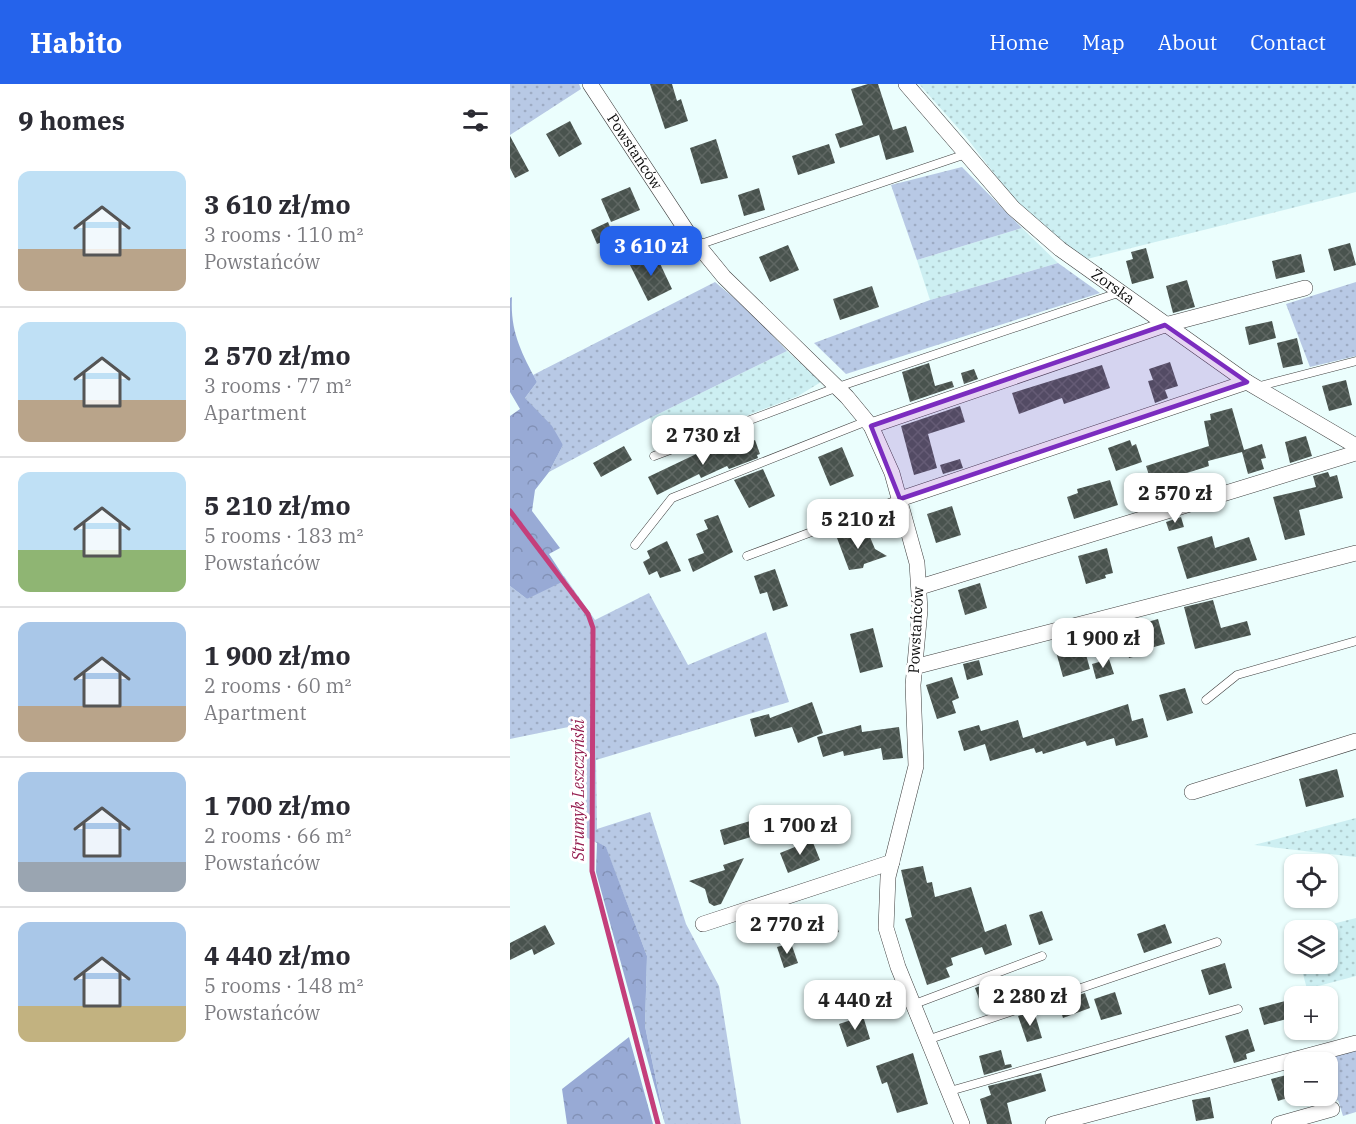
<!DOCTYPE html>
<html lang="en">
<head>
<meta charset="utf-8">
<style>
	body { margin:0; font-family:"IBM Plex Serif",serif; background:#f7f7f7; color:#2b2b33; height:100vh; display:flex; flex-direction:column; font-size:22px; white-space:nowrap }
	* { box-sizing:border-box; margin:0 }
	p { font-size:20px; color:#7c7c81 }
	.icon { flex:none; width:33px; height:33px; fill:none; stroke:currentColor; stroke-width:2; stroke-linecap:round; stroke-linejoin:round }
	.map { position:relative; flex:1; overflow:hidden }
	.drawer { display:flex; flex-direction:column; background:#fff; width:510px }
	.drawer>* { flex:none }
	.fabs { position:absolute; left:774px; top:770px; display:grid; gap:12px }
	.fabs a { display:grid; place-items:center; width:54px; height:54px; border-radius:12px; background:#fff; box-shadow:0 2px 4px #0004; font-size:30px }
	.price { position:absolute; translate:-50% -51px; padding:0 14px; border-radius:12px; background:#fff; color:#222; font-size:20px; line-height:39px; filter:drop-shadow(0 2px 3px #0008) }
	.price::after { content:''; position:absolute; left:50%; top:36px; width:18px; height:14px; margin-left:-9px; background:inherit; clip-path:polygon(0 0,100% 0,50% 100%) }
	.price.active { background:#2563eb; color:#fff }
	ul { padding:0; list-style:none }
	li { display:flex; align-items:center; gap:18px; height:150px; padding:0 18px }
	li+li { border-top:2px solid #e1e1e2 }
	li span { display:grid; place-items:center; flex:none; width:168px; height:120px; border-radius:12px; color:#555 }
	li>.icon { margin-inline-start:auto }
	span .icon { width:72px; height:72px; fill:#fffc; stroke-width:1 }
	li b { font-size:26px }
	h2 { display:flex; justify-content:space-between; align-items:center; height:72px; padding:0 18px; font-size:26px }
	header { display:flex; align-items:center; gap:36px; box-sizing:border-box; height:84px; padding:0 30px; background:#2563eb; color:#fff }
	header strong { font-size:28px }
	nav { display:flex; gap:33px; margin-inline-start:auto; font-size:21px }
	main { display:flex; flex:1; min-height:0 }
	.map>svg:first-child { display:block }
</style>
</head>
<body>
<header>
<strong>Habito</strong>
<nav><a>Home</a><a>Map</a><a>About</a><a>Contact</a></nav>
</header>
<main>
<section class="drawer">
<h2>9 homes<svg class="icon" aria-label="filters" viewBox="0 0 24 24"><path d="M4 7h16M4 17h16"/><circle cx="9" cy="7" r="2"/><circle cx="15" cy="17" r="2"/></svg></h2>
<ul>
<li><span style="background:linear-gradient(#bfe0f5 65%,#b9a48a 0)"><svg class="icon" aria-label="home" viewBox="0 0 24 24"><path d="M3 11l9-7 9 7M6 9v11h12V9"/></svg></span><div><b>3 610 zł/mo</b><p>3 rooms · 110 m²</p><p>Powstańców</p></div></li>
<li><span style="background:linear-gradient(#bfe0f5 65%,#b9a48a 0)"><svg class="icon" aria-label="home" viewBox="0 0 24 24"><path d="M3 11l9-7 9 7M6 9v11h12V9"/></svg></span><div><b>2 570 zł/mo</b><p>3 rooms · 77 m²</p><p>Apartment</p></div></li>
<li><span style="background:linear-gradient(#bfe0f5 65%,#8fb573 0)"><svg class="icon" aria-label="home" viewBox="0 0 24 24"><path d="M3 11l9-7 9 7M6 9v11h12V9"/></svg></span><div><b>5 210 zł/mo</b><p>5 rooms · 183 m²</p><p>Powstańców</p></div></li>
<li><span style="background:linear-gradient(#a9c7e8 70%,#b9a48a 0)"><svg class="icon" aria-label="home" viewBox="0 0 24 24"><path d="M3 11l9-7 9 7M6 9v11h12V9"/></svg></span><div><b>1 900 zł/mo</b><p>2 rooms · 60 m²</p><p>Apartment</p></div></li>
<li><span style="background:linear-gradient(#a9c7e8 75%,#9aa5b1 0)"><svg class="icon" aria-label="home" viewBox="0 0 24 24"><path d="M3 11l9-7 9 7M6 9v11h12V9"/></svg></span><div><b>1 700 zł/mo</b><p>2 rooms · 66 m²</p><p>Powstańców</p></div></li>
<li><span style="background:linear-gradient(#a9c7e8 70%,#c2b280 0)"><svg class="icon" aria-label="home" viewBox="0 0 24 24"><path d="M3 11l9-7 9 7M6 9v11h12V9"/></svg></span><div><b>4 440 zł/mo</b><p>5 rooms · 148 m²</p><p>Powstańców</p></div></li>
</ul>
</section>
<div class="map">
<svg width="846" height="1040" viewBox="0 0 846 1040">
	<defs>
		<pattern id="farmland-dots" width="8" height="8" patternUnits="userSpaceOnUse" patternTransform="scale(1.5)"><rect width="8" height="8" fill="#cdeff2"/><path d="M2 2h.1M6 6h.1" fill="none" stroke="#afccce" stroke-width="1.8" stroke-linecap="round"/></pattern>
		<pattern id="grass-dots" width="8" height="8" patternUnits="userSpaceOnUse" patternTransform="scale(1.5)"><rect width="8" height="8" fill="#b8c9e5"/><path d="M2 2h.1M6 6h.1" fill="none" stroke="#9dabc3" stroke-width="1.8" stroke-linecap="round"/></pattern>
		<pattern id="forest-crowns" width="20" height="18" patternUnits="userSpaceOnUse" patternTransform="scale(1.5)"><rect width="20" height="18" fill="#98aad5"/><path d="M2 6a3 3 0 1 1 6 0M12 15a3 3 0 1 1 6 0" fill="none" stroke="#8291b6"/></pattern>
		<pattern id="building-cross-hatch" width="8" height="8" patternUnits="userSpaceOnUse" patternTransform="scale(1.5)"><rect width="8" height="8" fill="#49534e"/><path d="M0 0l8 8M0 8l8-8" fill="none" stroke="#5f6763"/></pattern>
	</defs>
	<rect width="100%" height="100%" fill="#ebfefd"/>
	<path fill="url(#farmland-dots)" d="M409,0H846V108L573,176L507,119L456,53Z
		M512,144L548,179L420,216L407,176Z
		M277,267L311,298L288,312L154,363L140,334Z
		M846,734V773L744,761Z
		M846,834V892L797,905L790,879H818V846H799Z"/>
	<path fill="url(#grass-dots)" d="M0,0H69L71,5L0,51Z
		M452,83L512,144L407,176L381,101Z
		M548,179L590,209L336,290L304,259L420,216Z
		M205,198L241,228L277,267L140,334L39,388L53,361L15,314L27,298L23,291Z
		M846,198V272L800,283L776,220Z
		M54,492L85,536L139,509L178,581L256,548L279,618L86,676L87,745L140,728L176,840L209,902L231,1040H155L135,942L137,872L96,764L74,752L73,640L0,655V502L17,515Z
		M846,963V1028L833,1032L828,1016L811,1021L809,1011H818V978H802Z"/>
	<path fill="url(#forest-crowns)" d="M2,213C0,247 11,268 27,298L15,314L42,342L53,361L39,388L25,406L22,427L50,464L39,470L56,496L17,515L0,502V332L10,325L0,308V214Z
		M87,758L96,763L137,872L135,942L155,1040L86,788Z
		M119,953L143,1040H57L52,1005Z"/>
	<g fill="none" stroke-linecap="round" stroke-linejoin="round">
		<path stroke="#c43f7b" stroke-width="5" d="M0,427L78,530L83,544L82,787L148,1040"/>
	</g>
	<path fill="url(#building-cross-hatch)" d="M140,0H162L167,17L171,15L178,37L155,45Z
		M358,0H368L383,46L396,42L404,68L376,76L369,51L330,64L325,50L353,41L341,5Z
		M60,37L72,60L49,73L36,50Z
		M0,52L19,87L5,94L0,84Z
		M206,55L218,94L191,100L180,64Z
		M319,60L325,79L288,91L282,72Z
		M120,103L130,126L101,138L91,115Z
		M249,104L255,126L234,132L228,111Z
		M98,138L104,153L87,160L81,146Z
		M840,159L846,181L824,187L818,165Z
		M278,161L289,186L260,198L249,173Z
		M636,164L644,194L622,200L616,177L623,175L621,168Z
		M145,169L162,205L138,217L120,181Z
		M791,170L795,188L766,195L762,177Z
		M677,196L685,223L663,229L656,202Z
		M362,202L369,223L330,236L323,215Z
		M762,237L766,254L739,261L735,243Z
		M787,254L793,280L773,284L767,259Z
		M660,278L668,302L655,306L658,314L645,319L638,297L643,296L639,285Z
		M419,279L425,302L442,297L444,303L400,318L392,288Z
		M592,281L600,304L554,320L552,314L509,330L502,309Z
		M464,285L468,295L454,300L451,289Z
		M836,296L842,321L819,327L812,302Z
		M450,322L455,338L418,350L427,384L404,391L391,342Z
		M722,324L734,366L752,360L756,374L751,375L754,385L738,390L732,368L698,377L699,382L642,400L636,382L699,362L694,337L701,336L700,330Z
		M796,352L802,372L780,379L775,358Z
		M245,356L250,370L247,371L248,374L219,385L217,382L191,394L189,390L147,411L138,393L201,363L207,362L211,370Z
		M620,356L622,362L626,360L632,378L606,387L598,364Z
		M114,362L122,376L91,393L83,379Z
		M332,363L344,392L320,402L308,373Z
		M450,375L453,384L433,390L430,381Z
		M253,385L265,412L239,424L224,396Z
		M818,388L820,393L827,391L833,414L789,426L795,451L775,456L763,413L806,403L803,392Z
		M600,396L608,421L564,435L557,413L568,409L567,405Z
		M442,422L451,451L426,459L417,430Z
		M208,431L223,468L183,488L178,475L194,469L186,450L198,445L194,436Z
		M671,433L674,443L659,447L656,438Z
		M351,446L354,455L360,453L365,465L377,472L354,480L353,484L339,486L327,454Z
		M702,452L705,464L739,453L747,476L677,495L667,463Z
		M157,457L171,487L150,494L147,487L139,491L133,478L140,474L137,467Z
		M597,464L603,489L595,491L596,494L576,500L568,472Z
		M265,485L278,522L263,527L257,508L250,510L244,492Z
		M470,499L477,524L455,531L448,506Z
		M703,516L711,544L737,537L741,551L685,565L674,523Z
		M648,535L655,560L633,566L635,570L619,574L612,550L628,545L627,541Z
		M363,544L373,583L350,589L340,550Z
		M565,552L567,557L572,556L580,585L553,593L543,557Z
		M599,575L604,590L586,595L582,580Z
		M469,576L473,591L457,596L453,580Z
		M442,593L449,614L442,617L446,629L427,635L416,601Z
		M675,604L683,629L657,637L649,611Z
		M302,618L313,649L288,659L282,643L245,653L240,635L259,630L260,634Z
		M618,620L622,637L633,634L638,653L606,662L604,654L577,662L575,657L533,670L532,667L526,669L524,664L480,677L475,660L454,667L448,647L469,641L471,647L508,636L513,654Z
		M351,641L352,648L389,643L393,674L373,676L371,664L334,672L333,667L313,673L307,653Z
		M827,685L834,713L796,723L789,695Z
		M247,735L251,750L214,761L210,746Z
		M302,756L310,776L278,789L270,769Z
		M234,774L211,820L204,822L199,819L195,805L179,797L215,786L213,781Z
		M413,782L417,799L422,798L425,813L461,803L475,848L496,840L502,861L475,871L472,863L441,874L443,881L436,884L440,893L417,901L395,835L402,833L391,786Z
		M320,824L329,848L305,856L296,832Z
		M532,827L543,856L529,861L519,831Z
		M655,840L662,859L634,869L627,850Z
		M35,841L45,860L24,871L22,865L0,876V859Z
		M281,859L288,879L274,884L267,863Z
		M715,879L722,904L699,911L691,886Z
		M487,896L497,923L482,928L480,923L473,926L465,904Z
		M605,908L612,930L591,936L584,915Z
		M575,909L580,924L553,934L548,918Z
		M779,916L784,933L754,941L749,924Z
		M524,927L532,954L517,958L508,932Z
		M353,932L360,955L337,963L329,940Z
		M738,945L745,967L736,970L737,975L724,979L715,952Z
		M491,966L495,981L501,980L502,983L474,991L469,972Z
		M403,969L418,1020L387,1029L377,998L372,1000L366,982Z
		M531,989L536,1007L497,1019L502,1040H477L470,1015L481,1011L478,1002Z
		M784,989V1012L768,1017L761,995Z
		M700,1013L704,1034L686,1037L682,1016Z"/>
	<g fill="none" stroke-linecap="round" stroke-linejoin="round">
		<g stroke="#3e3e3e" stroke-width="9">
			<path id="service" d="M188,161L456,70
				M746,303L846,277
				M144,372L328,303L608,209
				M125,461L162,414L357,337
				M237,472L390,415
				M696,616L727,591L846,557
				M402,921L532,872
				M417,956L707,858
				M440,1007L728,925"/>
		</g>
		<g stroke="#3e3e3e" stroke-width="16">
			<g id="minor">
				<path id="s1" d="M80,0L178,149L214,193L337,313L361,342L382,389L407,479L410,526L403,601L406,682L378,793L376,844L388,883L452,1040"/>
				<path id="s2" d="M396,0L503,124L550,165L737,298L846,362"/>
				<path d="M361,342L655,241L795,204"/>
				<path d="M390,415L737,298"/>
				<path d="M410,503L846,369"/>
				<path d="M404,583L846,469"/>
				<path d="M682,708L846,657"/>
				<path d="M193,840L382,778"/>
				<path d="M543,1040L846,959"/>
				<path d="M769,1040L822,1025"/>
			</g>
		</g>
		<use href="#service" stroke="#fff" stroke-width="8"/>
		<use href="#minor" stroke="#fff" stroke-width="15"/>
	</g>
	<path fill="#7b2cbf" fill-opacity="0.2" stroke="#7b2cbf" stroke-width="4.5" stroke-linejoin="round" d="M655,241L737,298L390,415L361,342Z"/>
	<g text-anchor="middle" stroke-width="6" stroke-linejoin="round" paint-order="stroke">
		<g font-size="15" fill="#0b0b0b" stroke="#fff">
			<text dy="5" stroke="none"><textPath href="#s1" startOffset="81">Powstańców</textPath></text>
			<text dy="5" stroke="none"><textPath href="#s2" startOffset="291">Żorska</textPath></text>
			<text transform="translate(406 546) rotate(-87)" y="5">Powstańców</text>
		</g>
		<g font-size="16" font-style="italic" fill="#941e4f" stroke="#fff">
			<text transform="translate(68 706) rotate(-90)" y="6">Strumyk Leszczyński</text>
		</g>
	</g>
</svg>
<div class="fabs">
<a><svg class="icon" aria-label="locate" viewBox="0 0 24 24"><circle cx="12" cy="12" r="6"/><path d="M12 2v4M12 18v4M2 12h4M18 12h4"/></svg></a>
<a><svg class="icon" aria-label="layers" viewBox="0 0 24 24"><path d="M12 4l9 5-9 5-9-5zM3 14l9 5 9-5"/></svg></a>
<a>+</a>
<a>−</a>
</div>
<b class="price active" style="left:141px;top:193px">3 610 zł</b>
<b class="price" style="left:193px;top:382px">2 730 zł</b>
<b class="price" style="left:665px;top:440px">2 570 zł</b>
<b class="price" style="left:348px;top:466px">5 210 zł</b>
<b class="price" style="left:593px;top:585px">1 900 zł</b>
<b class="price" style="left:290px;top:772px">1 700 zł</b>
<b class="price" style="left:277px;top:871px">2 770 zł</b>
<b class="price" style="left:520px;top:943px">2 280 zł</b>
<b class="price" style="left:345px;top:947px">4 440 zł</b>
</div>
</main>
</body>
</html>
